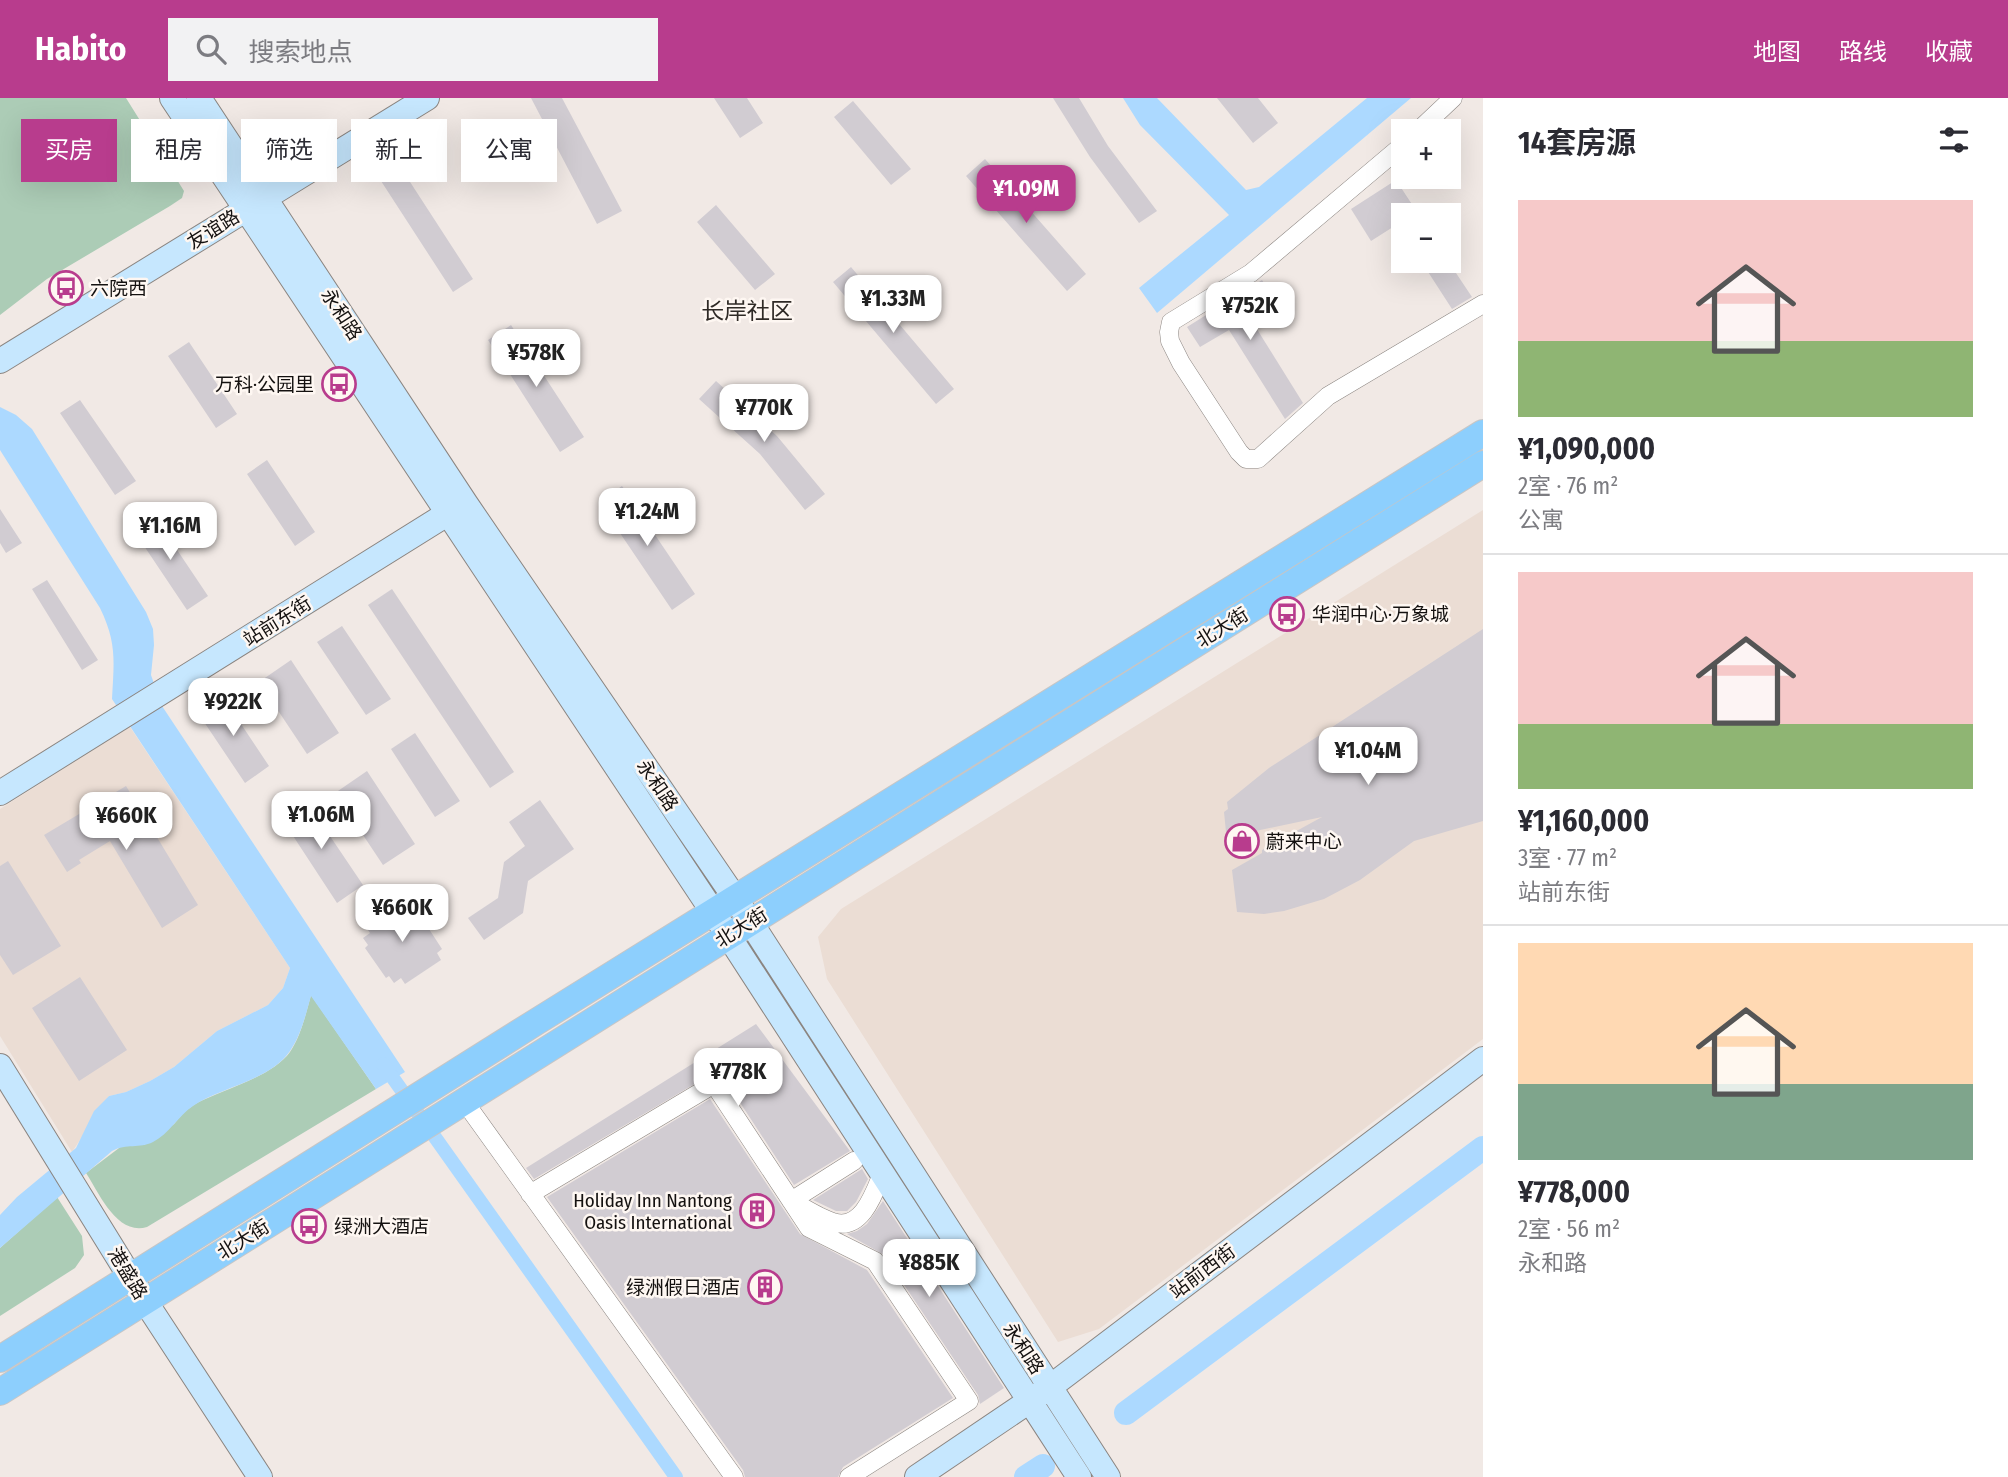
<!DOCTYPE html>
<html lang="zh">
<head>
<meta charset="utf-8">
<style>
	body { margin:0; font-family:"Fira Sans Condensed","Noto Sans SC",sans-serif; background:#f2f2f3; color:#2b2b33; height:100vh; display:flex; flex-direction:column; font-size:26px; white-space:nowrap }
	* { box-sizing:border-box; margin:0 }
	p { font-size:23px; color:#7c7c81 }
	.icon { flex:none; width:38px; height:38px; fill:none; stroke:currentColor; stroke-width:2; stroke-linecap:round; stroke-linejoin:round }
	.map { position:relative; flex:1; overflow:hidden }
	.panel { display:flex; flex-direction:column; background:#fff; width:525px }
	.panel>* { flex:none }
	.hud { position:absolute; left:21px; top:21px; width:665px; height:63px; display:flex; gap:14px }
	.fabs { position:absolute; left:1391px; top:21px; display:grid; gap:14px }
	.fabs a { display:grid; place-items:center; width:70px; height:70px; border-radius:0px; background:#fff; box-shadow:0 7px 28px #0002; font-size:35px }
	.price { position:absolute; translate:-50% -60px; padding:0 16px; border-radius:14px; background:#fff; color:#222; font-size:23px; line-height:46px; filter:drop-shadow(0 2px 4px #0008) }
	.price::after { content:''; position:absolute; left:50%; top:42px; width:21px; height:16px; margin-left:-10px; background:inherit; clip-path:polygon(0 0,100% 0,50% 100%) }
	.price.selected { background:#b83c8d; color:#fff }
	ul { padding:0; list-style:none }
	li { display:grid; align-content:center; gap:14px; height:371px; padding:0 35px }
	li+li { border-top:2px solid #e1e1e2 }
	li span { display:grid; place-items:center; height:217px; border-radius:0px; color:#555 }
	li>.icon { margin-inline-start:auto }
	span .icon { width:126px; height:126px; fill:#fffc; stroke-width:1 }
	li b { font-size:30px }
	h2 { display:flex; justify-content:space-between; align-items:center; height:84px; padding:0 35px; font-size:30px }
	.chip { padding:0 24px; border-radius:0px; background:#fff; box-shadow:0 7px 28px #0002; font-size:24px; line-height:63px }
	.chip.selected { background:#b83c8d; color:#fff }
	header { display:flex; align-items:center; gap:42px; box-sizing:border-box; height:98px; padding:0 35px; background:#b83c8d; color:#fff }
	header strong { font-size:33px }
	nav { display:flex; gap:38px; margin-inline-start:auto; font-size:24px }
	.search { width:490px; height:63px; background:#f2f2f3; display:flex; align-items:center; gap:18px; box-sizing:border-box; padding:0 24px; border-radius:0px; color:#7c7c81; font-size:26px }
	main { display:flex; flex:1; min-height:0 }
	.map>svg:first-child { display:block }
</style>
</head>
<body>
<header>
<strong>Habito</strong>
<div class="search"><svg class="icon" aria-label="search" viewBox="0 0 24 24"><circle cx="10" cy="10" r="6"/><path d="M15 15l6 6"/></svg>搜索地点</div>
<nav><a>地图</a><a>路线</a><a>收藏</a></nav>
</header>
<main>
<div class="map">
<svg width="1483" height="1379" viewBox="0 0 1483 1379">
	<rect width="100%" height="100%" fill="#f1e9e5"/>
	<path fill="#ebddd4" d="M1483,412V941L1099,1231L1058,1244L827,881L818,839L841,811Z
		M130,629L290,870L283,890L268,907L217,933L174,969L150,983L126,994L109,998L72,1054L0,938V711Z"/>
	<path fill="#acccb6" d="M0,0H126L184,93L182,100L170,108L47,181L0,217Z
		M311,897L376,991L147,1129C117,1138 99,1095 86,1075L123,1047H144L174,1026L184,1014L195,1006C222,992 272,979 290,954C301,938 306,915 311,897Z
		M57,1099L82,1138L84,1157L75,1170L0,1218V1150Z"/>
	<path fill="#acd9ff" d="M1123,0H1157L1246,92L1259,89L1367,0H1411L1157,215L1139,190L1229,117L1140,27Z
		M0,309L16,317L32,331L146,514L153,531L154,547L151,577L162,608L405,974L376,991L311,898C306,916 301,937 290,953C271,982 221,989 193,1008C178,1018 169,1036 153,1044C139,1051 127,1045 112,1053L0,1150V1117L17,1099L76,1050L94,1013L109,998L126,994L150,983L174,969L217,933L268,907L283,890L290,870L112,601C114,563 117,545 100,510L0,352Z"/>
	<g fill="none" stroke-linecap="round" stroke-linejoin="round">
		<path stroke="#acd9ff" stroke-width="14" d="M383,966L676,1379"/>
		<path stroke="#acd9ff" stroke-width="24" d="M1126,1315L1483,1050
			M1026,1379L1043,1368"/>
	</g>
	<path fill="#d1ccd2" d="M531,0H562L622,113L597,126Z
		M714,0H747L763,25L740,40Z
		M1053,0H1079L1108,48L1157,113L1139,125L1090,59Z
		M1217,0H1258L1278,25L1253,45Z
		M853,3L911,71L891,87L834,19Z
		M985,61L1086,176L1067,193L966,78Z
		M401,70L473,181L453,194L381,83Z
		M1396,82L1419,117H1404V122L1371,143L1351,111Z
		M716,107L775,176L755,192L697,124Z
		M1421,163H1448L1472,199L1452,211Z
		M851,169L954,291L936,306L833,184Z
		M1262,182L1276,204L1250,220L1303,305L1285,321L1229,232L1200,249L1187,229Z
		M511,227L584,339L560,354L488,242Z
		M189,244L237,316L216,330L168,258Z
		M716,283L777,338L825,396L805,412L760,356L699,301Z
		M80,302L136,383L115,397L60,315Z
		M267,362L315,434L295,448L247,376Z
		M622,388L695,496L672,512L599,404Z
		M0,411L22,445L6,455L0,445Z
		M153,416L208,498L187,512L132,430Z
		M47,482L98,562L82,572L32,491Z
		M392,491L514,674L490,690L368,507Z
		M342,528L391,601L366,617L317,544Z
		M1483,531V723L1414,743L1360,782L1324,801L1284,813L1264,816L1237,814L1232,772L1262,755V752L1322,719L1246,735H1234L1226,734L1224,714L1228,711L1227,704L1269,670Z
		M291,562L339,635L307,656L259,584Z
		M221,596L269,668L245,685L196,612Z
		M415,635L460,703L435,719L391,651Z
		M367,673L415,746L383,767L335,695Z
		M126,688L198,807L162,830L110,743L79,762L81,765L67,774L44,737Z
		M305,701L363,787L337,805L280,718Z
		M540,702L574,751L528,783L523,815L484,842L468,820L498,800L504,764L525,748L509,724Z
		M8,763L61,848L13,877L0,857V768Z
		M402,805L407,812L414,808L442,851L437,855L441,862L405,886L401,880L394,885L389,878L386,880L365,850L368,847L363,840L370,835L366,829Z
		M80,879L127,952L79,983L32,910Z
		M756,926L850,1053L794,1087L724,980L713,975L534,1081L526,1070Z
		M710,1001L800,1136L867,1172L953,1300L843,1369L838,1379H745L743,1372L547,1099Z
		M862,1071L868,1081L856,1104L847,1113H836L813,1102Z
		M883,1103L1004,1290L980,1306L978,1297L884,1157L847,1136L857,1133L867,1126Z"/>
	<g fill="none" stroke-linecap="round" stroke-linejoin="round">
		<g stroke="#8b8581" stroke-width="19">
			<path id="street" d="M1418,33L1453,0
				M1404,46L1251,175L1171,224L1169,234L1170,243L1181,265L1239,354L1246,361H1258L1328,298L1483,206
				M464,1003L734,1379
				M530,1096L714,986L809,1130L875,1163L969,1303L849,1379
				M791,1103L854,1063
				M794,1104C806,1111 820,1120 833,1124C861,1134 874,1096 882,1076"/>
		</g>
		<g stroke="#8b8581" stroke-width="26">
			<path id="secondary" d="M172,0L713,814L1079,1379
				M199,0L466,406L735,800L1108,1379
				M0,263L427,0
				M0,695L447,416
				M0,968L145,1203L260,1379
				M917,1379L1050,1289L1483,961"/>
		</g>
		<g stroke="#c7c6c6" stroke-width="28">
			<path id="primary" d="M0,1261L536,924L1483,335
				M0,1294L1483,366"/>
		</g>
		<use href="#street" stroke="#fff" stroke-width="18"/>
		<use href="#secondary" stroke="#c6e7fe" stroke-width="24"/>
		<use href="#primary" stroke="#8dcffd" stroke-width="26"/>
	</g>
	<defs>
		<g id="bus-ring" transform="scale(1.75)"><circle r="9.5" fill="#fef7f2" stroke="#b83c8d" stroke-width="1.5"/><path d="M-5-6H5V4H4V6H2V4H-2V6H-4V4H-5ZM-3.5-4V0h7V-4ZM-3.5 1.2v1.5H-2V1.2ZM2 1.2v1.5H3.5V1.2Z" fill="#b83c8d"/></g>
		<g id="shop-ring" transform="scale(1.75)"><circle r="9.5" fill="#fef7f2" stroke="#b83c8d" stroke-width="1.5"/><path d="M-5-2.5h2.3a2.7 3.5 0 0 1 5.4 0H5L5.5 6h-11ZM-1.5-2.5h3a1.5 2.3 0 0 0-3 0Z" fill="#b83c8d"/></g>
		<g id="building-ring" transform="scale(1.75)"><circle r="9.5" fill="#fef7f2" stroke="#b83c8d" stroke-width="1.5"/><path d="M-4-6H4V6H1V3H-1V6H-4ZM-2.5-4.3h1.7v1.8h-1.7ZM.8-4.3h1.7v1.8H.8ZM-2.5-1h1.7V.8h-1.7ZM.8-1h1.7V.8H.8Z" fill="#b83c8d"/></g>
	</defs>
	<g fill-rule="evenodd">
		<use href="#bus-ring" x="66" y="190"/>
		<use href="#bus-ring" x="339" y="286"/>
		<use href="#bus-ring" x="1287" y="516"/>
		<use href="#shop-ring" x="1242" y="743"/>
		<use href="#building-ring" x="757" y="1113"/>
		<use href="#bus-ring" x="309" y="1128"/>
		<use href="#building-ring" x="765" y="1189"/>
	</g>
	<g text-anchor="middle" stroke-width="5" stroke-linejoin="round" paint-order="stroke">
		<g font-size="19" fill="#141110" stroke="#fef7f2">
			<text transform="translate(213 131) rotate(-32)" y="7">友谊路</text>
			<text transform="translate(342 216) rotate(57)" y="7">永和路</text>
			<text transform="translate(277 523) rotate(-32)" y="7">站前东街</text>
			<text transform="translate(1222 529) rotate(-32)" y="7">北大街</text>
			<text transform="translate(658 687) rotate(56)" y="7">永和路</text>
			<text transform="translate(741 829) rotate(-32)" y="7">北大街</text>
			<text transform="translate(243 1141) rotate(-32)" y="7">北大街</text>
			<text transform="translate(1202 1173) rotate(-37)" y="7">站前西街</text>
			<text transform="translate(128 1175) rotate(59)" y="7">港盛路</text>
			<text transform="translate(1024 1250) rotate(57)" y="7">永和路</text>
		</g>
		<g font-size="19" fill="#141110" stroke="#fef7f2" text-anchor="start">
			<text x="90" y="197">六院西</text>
			<text x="314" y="293" text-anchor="end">万科·公园里</text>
			<text x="1312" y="523">华润中心·万象城</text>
			<text x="1266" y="750">蔚来中心</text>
			<text x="732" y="1109" text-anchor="end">Holiday Inn Nantong<tspan x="732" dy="22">Oasis International</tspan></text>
			<text x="334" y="1135">绿洲大酒店</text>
			<text x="740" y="1196" text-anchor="end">绿洲假日酒店</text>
		</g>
		<g font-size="23" fill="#2f2a26" stroke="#fef7f2">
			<text x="747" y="221">长岸社区</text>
		</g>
	</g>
</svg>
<div class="fabs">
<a>+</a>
<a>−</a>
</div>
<b class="price selected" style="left:1026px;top:127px">¥1.09M</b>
<b class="price" style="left:893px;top:237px">¥1.33M</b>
<b class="price" style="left:1250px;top:244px">¥752K</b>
<b class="price" style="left:536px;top:291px">¥578K</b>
<b class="price" style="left:764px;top:346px">¥770K</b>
<b class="price" style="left:647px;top:450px">¥1.24M</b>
<b class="price" style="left:170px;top:464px">¥1.16M</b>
<b class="price" style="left:233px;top:640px">¥922K</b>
<b class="price" style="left:1368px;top:689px">¥1.04M</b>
<b class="price" style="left:321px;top:753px">¥1.06M</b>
<b class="price" style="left:126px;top:754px">¥660K</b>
<b class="price" style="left:402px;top:846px">¥660K</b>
<b class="price" style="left:738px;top:1010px">¥778K</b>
<b class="price" style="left:929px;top:1201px">¥885K</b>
<div class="hud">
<a class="chip selected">买房</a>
<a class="chip">租房</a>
<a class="chip">筛选</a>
<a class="chip">新上</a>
<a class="chip">公寓</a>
</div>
</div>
<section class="panel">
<h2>14套房源<svg class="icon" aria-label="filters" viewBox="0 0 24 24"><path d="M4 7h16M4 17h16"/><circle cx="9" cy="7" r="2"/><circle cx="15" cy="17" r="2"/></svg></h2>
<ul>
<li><span style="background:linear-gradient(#f6c9c9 65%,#8fb573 0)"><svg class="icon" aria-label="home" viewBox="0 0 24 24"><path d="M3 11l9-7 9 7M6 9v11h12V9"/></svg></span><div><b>¥1,090,000</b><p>2室 · 76 m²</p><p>公寓</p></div></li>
<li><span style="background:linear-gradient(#f6c9c9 70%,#8fb573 0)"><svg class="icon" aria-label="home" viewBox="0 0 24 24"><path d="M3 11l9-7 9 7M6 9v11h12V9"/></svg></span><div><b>¥1,160,000</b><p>3室 · 77 m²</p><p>站前东街</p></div></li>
<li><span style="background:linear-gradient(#ffd9b3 65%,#7fa58c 0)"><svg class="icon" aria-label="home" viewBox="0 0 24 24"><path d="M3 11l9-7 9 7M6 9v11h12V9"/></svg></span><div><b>¥778,000</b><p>2室 · 56 m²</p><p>永和路</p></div></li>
</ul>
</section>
</main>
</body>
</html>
